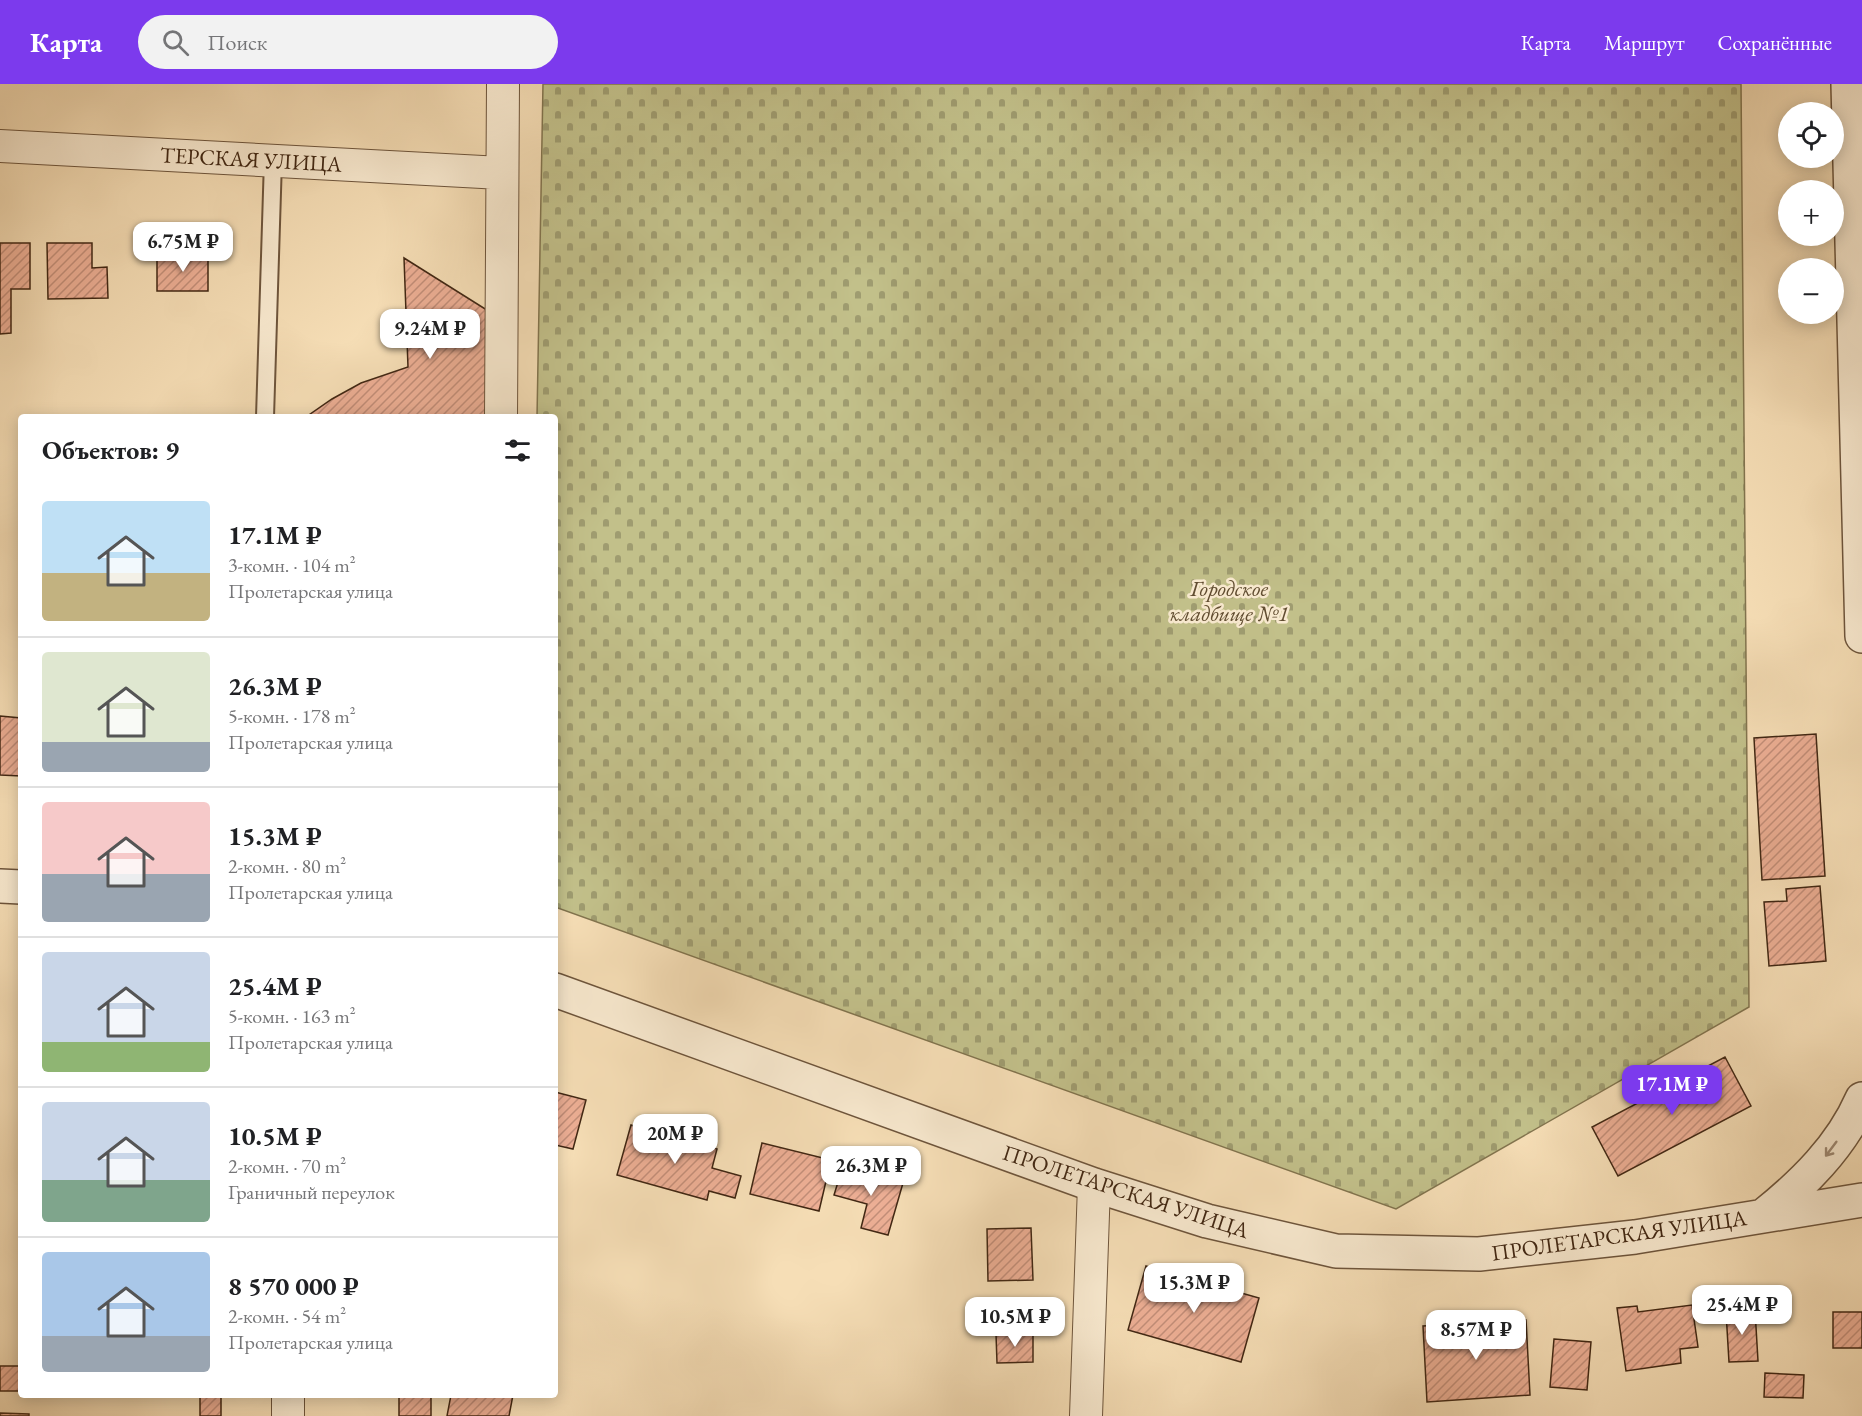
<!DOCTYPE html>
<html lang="ru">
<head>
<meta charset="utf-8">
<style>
	body { margin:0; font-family:"EB Garamond",serif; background:#f2f2f2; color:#202124; height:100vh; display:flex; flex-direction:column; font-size:22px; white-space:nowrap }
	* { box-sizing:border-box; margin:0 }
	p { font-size:20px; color:#757577 }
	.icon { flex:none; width:33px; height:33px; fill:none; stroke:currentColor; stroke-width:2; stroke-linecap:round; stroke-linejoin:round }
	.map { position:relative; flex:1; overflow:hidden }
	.drawer { position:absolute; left:18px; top:330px; width:540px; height:984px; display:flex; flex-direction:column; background:#fff; border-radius:6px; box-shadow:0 3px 15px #0003 }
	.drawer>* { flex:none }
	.controls { position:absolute; left:1778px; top:18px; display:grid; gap:12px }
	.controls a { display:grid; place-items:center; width:66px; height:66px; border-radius:50%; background:#fff; box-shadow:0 3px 15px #0003; font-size:30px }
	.price { position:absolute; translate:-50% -51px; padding:0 14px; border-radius:12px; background:#fff; color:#222; font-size:20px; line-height:39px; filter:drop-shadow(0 2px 3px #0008) }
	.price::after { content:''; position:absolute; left:50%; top:36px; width:18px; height:14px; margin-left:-9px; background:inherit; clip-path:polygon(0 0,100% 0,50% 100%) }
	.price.on { background:#7c3aed; color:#fff }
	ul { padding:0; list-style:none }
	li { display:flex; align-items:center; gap:18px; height:150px; padding:0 24px }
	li+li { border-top:2px solid #e0e0e0 }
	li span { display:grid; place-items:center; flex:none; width:168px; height:120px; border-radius:6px; color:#555 }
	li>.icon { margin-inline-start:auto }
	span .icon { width:72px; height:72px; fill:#fffc; stroke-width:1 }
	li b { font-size:26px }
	h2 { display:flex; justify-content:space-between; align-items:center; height:72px; padding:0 24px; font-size:26px }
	header { display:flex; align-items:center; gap:36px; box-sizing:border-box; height:84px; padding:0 30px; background:#7c3aed; color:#fff }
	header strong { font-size:28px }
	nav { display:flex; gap:33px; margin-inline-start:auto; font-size:21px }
	.search { width:420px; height:54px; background:#f2f2f2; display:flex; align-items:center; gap:15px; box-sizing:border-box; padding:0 21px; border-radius:33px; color:#757577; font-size:22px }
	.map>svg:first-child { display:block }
</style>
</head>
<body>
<header>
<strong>Карта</strong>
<div class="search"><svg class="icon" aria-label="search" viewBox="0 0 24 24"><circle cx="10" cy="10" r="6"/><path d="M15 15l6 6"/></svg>Поиск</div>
<nav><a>Карта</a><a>Маршрут</a><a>Сохранённые</a></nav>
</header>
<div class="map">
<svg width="1862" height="1332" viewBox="0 0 1862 1332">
	<defs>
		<pattern id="cemetery-stones" width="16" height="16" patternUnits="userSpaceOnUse" patternTransform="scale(1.5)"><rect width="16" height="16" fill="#c2c08a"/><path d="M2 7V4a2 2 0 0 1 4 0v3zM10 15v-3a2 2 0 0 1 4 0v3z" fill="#9f9c70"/></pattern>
		<pattern id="building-hatch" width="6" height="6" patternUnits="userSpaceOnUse" patternTransform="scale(1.5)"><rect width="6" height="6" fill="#edaf95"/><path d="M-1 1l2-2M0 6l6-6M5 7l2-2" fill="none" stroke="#c28e78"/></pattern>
	</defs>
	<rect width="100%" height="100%" fill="#f6deb6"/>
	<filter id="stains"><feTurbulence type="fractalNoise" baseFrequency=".00333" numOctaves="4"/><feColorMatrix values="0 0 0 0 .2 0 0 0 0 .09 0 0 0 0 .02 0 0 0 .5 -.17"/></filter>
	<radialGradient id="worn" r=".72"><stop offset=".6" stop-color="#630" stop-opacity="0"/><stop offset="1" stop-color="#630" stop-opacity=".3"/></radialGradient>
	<path fill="url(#cemetery-stones)" stroke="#82744e" stroke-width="1.5" d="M543,0H1741L1749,923L1396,1125L555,823V333H537Z"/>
	<path fill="url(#building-hatch)" stroke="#412713" stroke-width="1.5" d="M0,159H30V205H11V249L0,250Z
		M47,159H92V184L107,183L108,214L48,215Z
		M208,170V207H157V171Z
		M404,174L490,228V333H306L332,315L361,299L408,283Z
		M0,632L21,634V692L0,691Z
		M1816,650L1825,792L1762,796L1754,654Z
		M1820,802L1826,877L1769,882L1764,818L1787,817L1786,805Z
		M1725,973L1751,1022L1618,1092L1592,1043Z
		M555,1008L586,1016L573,1065L555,1061Z
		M631,1041L717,1065L712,1084L741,1092L735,1114L709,1107L707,1116L617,1091Z
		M762,1059L831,1076L819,1127L750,1110Z
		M843,1082L903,1099L888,1151L861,1144L867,1120L834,1111Z
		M1031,1144L1033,1196L988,1197L987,1145Z
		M1146,1182L1259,1214L1241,1278L1128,1246Z
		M1692,1221L1698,1263L1680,1265L1681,1279L1626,1287L1617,1224L1637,1222L1638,1228Z
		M1755,1226L1758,1277L1729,1278L1726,1228Z
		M1833,1228H1862V1264H1833Z
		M1526,1236L1530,1311L1427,1318L1423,1242Z
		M1033,1249V1278L997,1279L996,1250Z
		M1554,1255L1591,1258L1587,1306L1550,1303Z
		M0,1282H21V1307H0Z
		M1765,1289L1804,1291L1803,1314L1764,1313Z
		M200,1311H221V1332H200Z
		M399,1311H431V1332H399Z
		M451,1311H513L509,1332H447Z
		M0,1329L29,1330V1332H0Z"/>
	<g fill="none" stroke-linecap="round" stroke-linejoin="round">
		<g stroke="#6e553c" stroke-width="20">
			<path id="service" d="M265,333L273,76"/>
		</g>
		<g stroke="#6e553c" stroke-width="34">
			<path id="minor" d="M0,62L501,89
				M501,333L503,0
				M288,1332V1311
				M1086,1332L1094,1101"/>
		</g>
		<g stroke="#6e553c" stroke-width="36">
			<path id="tertiary" d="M1848,0L1862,552
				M0,802L21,803
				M555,906L1094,1101L1207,1137L1336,1167L1479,1170L1635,1153L1862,1116
				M1763,1132C1803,1100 1841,1063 1862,1015"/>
		</g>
		<use href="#service" stroke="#f9ead0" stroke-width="16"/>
		<use href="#minor" stroke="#f9ead0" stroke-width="32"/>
		<use href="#tertiary" stroke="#f9ead0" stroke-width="33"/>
	</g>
	<defs><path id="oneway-shaft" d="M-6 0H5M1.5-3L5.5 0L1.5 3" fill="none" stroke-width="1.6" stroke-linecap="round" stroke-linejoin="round" transform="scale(1.5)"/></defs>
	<use stroke="#9d8872" href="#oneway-shaft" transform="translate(1831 1065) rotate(127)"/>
	<g text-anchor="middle" stroke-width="5" stroke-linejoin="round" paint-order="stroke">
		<g font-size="22" fill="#412713" stroke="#f9ead0">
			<text transform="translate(251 75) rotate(3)" y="8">ТЕРСКАЯ УЛИЦА</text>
			<text transform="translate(1126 1107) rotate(18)" y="8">ПРОЛЕТАРСКАЯ УЛИЦА</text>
			<text transform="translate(1619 1151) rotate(-8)" y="8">ПРОЛЕТАРСКАЯ УЛИЦА</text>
		</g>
		<g font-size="22" font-style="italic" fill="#614d31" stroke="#f9ead0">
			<text x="1229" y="512">Городское<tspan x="1229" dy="25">кладбище №1</tspan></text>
		</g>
	</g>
	<rect width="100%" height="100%" filter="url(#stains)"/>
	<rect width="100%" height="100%" fill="url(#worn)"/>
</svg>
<div class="controls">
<a><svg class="icon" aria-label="locate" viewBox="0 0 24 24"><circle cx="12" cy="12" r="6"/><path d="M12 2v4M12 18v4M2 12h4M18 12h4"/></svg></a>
<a>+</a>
<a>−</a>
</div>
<b class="price" style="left:183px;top:189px">6.75M ₽</b>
<b class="price" style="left:430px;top:276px">9.24M ₽</b>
<b class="price on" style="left:1672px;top:1032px">17.1M ₽</b>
<b class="price" style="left:675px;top:1081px">20M ₽</b>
<b class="price" style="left:871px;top:1113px">26.3M ₽</b>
<b class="price" style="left:1194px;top:1230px">15.3M ₽</b>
<b class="price" style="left:1742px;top:1252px">25.4M ₽</b>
<b class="price" style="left:1015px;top:1264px">10.5M ₽</b>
<b class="price" style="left:1476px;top:1277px">8.57M ₽</b>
<section class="drawer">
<h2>Объектов: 9<svg class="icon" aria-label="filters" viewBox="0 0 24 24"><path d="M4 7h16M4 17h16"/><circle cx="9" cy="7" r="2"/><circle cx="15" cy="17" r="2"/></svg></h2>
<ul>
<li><span style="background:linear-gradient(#bfe0f5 60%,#c2b280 0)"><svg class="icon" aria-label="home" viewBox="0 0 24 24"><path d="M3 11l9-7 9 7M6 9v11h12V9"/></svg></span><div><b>17.1M ₽</b><p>3-комн. · 104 m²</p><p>Пролетарская улица</p></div></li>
<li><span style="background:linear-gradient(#dfe7d0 75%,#9aa5b1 0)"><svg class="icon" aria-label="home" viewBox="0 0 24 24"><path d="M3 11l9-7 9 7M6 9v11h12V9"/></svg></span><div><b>26.3M ₽</b><p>5-комн. · 178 m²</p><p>Пролетарская улица</p></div></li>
<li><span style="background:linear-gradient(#f6c9c9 60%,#9aa5b1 0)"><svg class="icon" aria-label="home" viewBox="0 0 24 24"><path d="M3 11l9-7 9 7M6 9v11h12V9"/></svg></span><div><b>15.3M ₽</b><p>2-комн. · 80 m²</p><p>Пролетарская улица</p></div></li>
<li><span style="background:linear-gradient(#c9d6e8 75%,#8fb573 0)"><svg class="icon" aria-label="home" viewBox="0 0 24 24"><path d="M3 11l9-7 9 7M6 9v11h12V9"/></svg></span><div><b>25.4M ₽</b><p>5-комн. · 163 m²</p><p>Пролетарская улица</p></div></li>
<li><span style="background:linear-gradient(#c9d6e8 65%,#7fa58c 0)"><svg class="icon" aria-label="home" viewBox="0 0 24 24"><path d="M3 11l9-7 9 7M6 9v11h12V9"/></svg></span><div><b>10.5M ₽</b><p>2-комн. · 70 m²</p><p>Граничный переулок</p></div></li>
<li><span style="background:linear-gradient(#a9c7e8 70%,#9aa5b1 0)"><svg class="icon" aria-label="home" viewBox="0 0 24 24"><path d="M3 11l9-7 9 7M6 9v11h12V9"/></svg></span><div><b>8 570 000 ₽</b><p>2-комн. · 54 m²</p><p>Пролетарская улица</p></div></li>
</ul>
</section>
</div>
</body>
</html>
